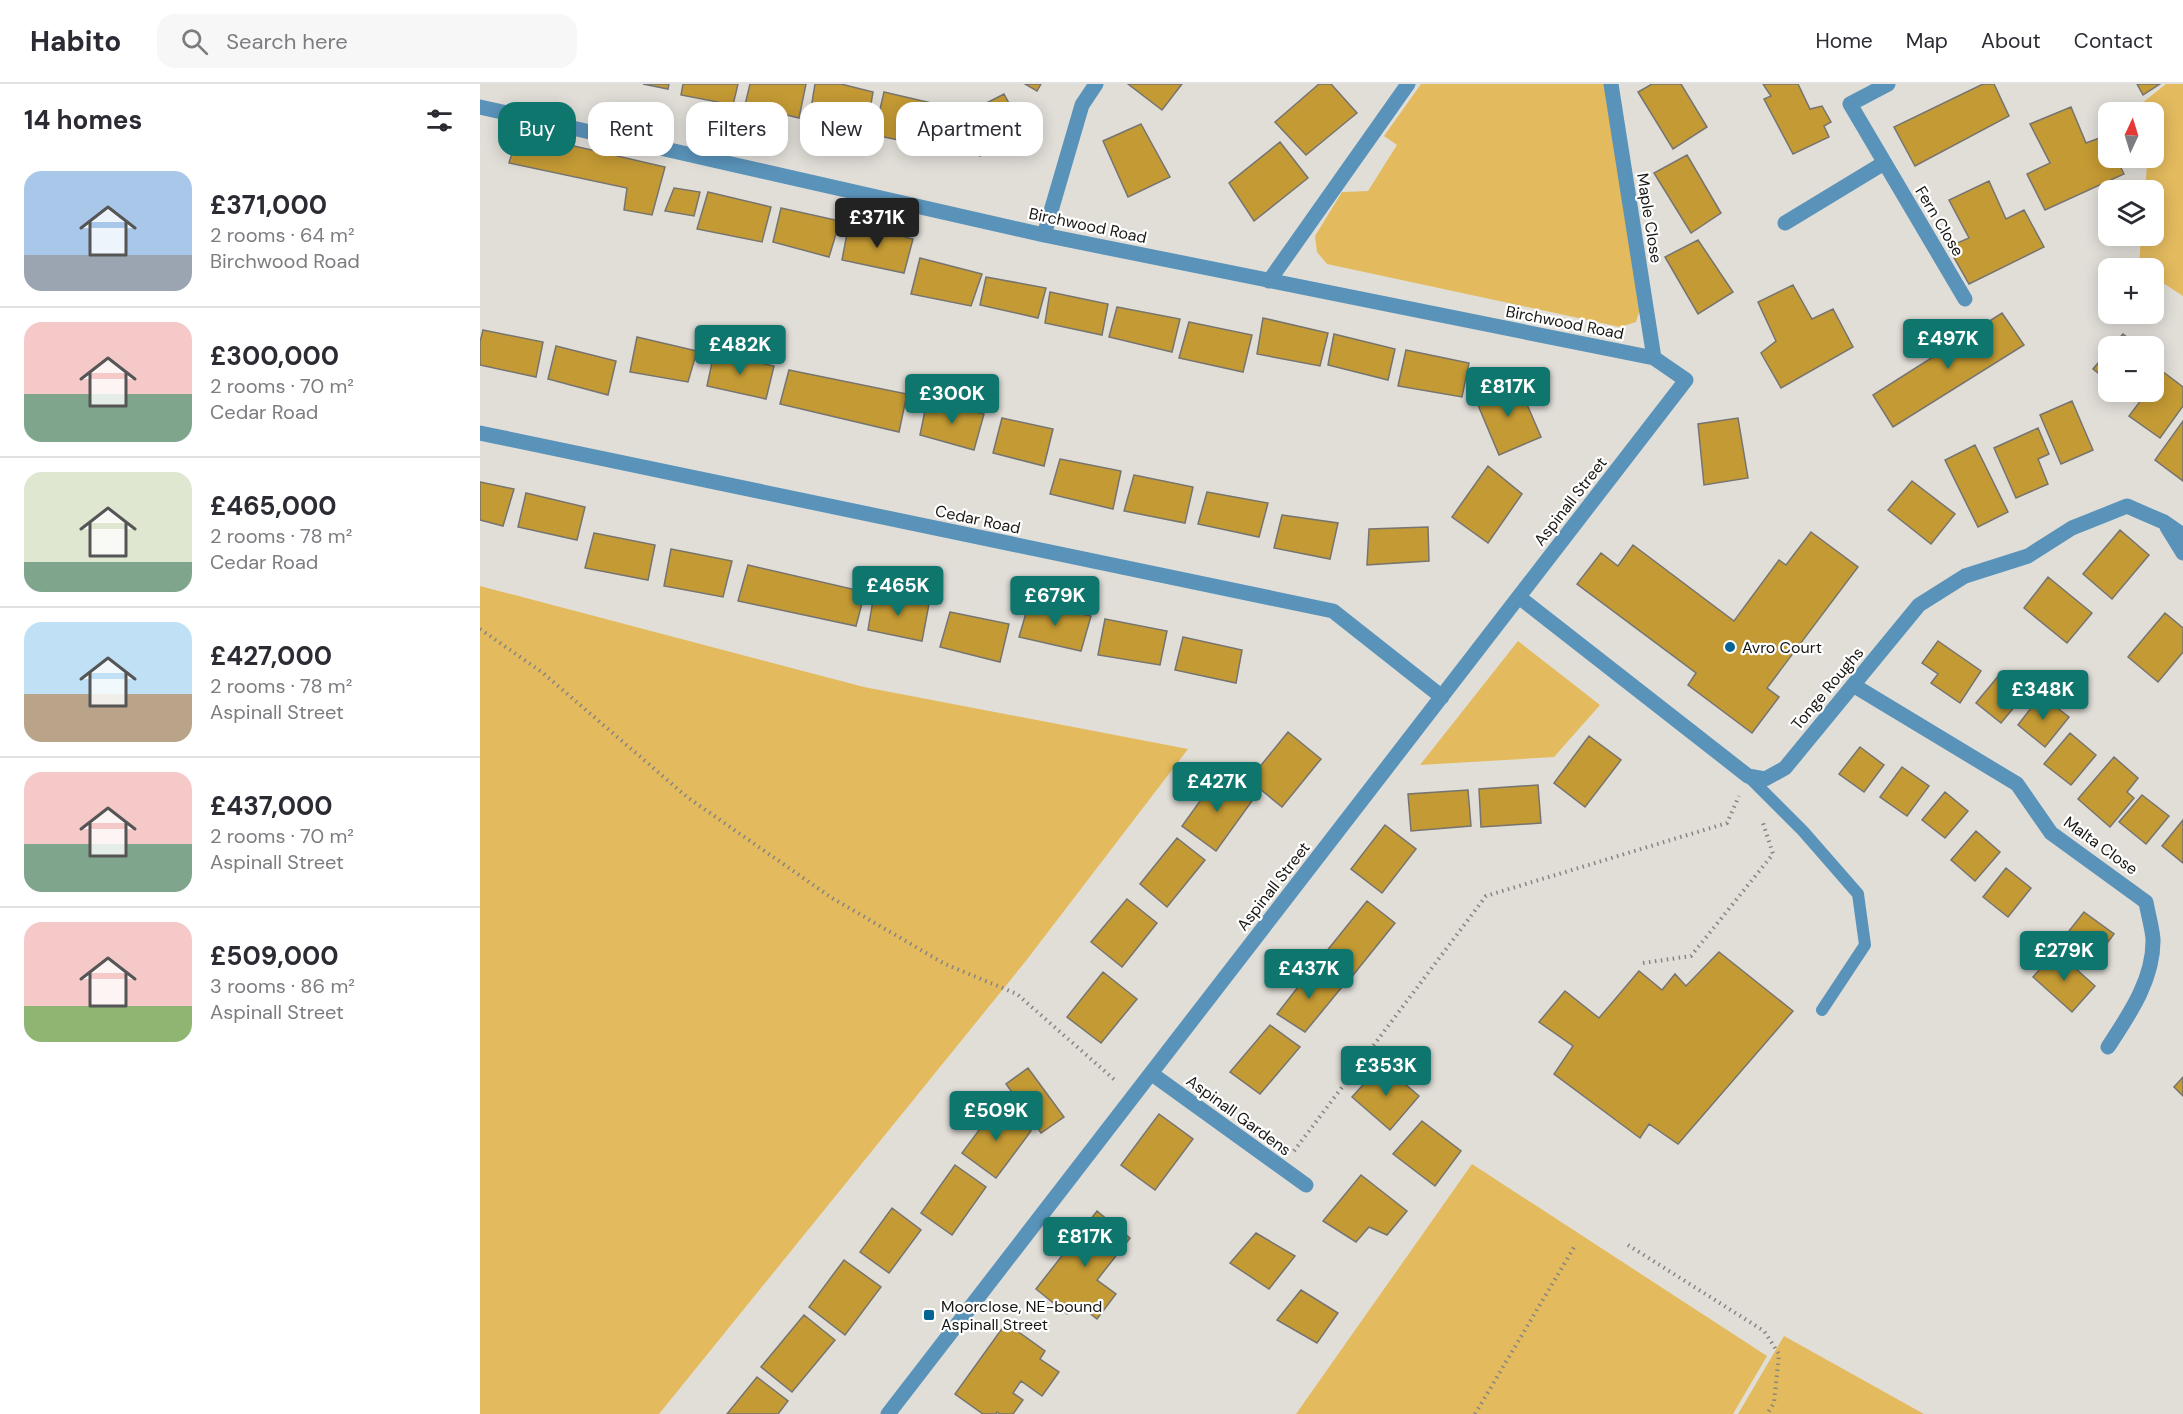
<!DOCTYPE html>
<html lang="en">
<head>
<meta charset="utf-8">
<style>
	body { margin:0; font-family:"DM Sans",sans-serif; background:#f7f7f7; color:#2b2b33; height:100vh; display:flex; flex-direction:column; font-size:22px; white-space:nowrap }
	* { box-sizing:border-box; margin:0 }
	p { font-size:20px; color:#7c7c81 }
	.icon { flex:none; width:33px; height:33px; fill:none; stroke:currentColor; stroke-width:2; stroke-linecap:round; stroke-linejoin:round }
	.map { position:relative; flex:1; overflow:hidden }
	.sheet { display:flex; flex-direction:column; background:#fff; width:480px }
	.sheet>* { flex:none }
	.banner { position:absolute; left:18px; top:18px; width:570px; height:54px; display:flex; gap:12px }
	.needle { width:39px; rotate:4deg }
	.controls { position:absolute; left:1618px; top:18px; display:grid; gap:12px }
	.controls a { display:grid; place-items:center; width:66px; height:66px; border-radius:12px; background:#fff; box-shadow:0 3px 15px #0003; font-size:30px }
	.price { position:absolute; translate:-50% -51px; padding:0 14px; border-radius:6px; background:#0f766e; color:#fff; font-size:20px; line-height:39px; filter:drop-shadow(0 2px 3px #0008) }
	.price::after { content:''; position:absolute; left:50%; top:36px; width:18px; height:14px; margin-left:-9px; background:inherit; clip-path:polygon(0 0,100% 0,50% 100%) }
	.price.on { background:#222; color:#fff }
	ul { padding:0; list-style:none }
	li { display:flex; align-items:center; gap:18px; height:150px; padding:0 24px }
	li+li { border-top:2px solid #e1e1e2 }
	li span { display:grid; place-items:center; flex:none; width:168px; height:120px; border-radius:18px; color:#555 }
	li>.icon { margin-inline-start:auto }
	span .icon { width:72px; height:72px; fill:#fffc; stroke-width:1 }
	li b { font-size:26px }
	h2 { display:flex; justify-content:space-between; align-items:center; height:72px; padding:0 24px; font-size:26px }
	.chip { padding:0 21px; border-radius:18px; background:#fff; box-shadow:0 3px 15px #0003; font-size:21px; line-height:54px }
	.chip.on { background:#0f766e; color:#fff }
	header { display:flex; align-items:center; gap:36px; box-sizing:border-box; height:84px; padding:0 30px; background:#fff; border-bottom:2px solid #e1e1e2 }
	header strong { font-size:28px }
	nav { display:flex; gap:33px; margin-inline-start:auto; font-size:21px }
	.search { width:420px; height:54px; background:#f7f7f7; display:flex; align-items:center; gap:15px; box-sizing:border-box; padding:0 21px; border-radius:18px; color:#7c7c81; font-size:22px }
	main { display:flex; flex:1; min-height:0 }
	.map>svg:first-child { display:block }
</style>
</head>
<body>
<header>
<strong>Habito</strong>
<div class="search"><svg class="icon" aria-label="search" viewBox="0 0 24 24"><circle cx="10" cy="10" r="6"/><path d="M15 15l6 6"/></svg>Search here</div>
<nav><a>Home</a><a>Map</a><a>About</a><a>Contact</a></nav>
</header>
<main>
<section class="sheet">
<h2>14 homes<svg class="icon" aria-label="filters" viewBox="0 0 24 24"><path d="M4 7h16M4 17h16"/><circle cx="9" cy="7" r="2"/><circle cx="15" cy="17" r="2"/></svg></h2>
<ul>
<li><span style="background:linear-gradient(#a9c7e8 70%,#9aa5b1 0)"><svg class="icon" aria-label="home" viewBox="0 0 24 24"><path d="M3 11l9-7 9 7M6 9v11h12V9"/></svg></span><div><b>£371,000</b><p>2 rooms · 64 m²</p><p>Birchwood Road</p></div></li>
<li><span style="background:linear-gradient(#f6c9c9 60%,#7fa58c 0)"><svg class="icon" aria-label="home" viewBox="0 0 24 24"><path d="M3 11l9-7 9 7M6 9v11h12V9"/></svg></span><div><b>£300,000</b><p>2 rooms · 70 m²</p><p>Cedar Road</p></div></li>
<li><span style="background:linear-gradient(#dfe7d0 75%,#7fa58c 0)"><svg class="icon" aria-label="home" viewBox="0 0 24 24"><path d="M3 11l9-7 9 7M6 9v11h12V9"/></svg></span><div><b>£465,000</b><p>2 rooms · 78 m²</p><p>Cedar Road</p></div></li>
<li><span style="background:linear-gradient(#bfe0f5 60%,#b9a48a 0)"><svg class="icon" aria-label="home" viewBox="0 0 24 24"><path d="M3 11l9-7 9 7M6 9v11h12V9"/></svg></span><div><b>£427,000</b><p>2 rooms · 78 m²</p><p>Aspinall Street</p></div></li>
<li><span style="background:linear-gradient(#f6c9c9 60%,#7fa58c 0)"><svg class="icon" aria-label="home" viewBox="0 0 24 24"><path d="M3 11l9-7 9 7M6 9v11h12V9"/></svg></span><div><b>£437,000</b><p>2 rooms · 70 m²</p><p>Aspinall Street</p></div></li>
<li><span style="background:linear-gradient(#f6c9c9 70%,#8fb573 0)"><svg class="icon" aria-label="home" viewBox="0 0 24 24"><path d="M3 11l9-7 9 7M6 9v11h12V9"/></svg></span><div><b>£509,000</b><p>3 rooms · 86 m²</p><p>Aspinall Street</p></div></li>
</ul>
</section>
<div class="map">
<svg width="1703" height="1330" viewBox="0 0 1703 1330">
	<rect width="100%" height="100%" fill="#e1ded8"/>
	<path fill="#e3ba5e" d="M941,0H1124L1161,222L1156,238L1140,243L847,180L837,168L835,152L862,108L888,107L917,61L904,52Z
		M1686,0H1703V212L1674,193V184L1659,183L1661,152H1674V106H1665L1667,81L1665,74H1674V28H1651Z
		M0,502L384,603L708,665L545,878L179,1330H0Z
		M1038,557L1120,621L1074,673L940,681Z
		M992,1080L1287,1272L1253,1330H816Z
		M1304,1252L1444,1330H1258Z"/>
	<path fill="#c49a34" stroke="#76746f" stroke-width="1.5" d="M163,0H189L188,5Z
		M203,0H258L253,21L201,11Z
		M270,0H326L319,34L265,21Z
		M335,0H361L393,8L386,49L329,37Z
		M545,0H561L557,7Z
		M648,0H702L682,26Z
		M839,0H851L877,29L826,71L795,38Z
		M1172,0H1201L1227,43L1193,65L1158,8Z
		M1283,0H1318L1330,25L1342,22L1351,38L1344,42L1349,53L1313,70L1284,15L1291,12Z
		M1503,0H1514L1529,32L1435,82L1414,43Z
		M1657,0H1680L1663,11Z
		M404,8L456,20L448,62L394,51Z
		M524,10L545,49L500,72L477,34Z
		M1591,23L1606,59L1625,52L1629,59V74H1636L1644,90L1565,126L1547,90L1570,79L1550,40Z
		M661,40L690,93L648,113L623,57Z
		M38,49L185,83L172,131L144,126L147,104L29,79Z
		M800,58L828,94L774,137L749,99Z
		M1207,71L1241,129L1211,149L1174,89Z
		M1509,97L1526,135L1544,126L1564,163L1489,200L1468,163L1489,154L1469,116Z
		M194,104L220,108L214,132L185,127Z
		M228,108L291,123L282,158L217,145Z
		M301,124L360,137L349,173L293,158Z
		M369,139L433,155L424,189L362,176Z
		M1218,156L1253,208L1218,230L1185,173Z
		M440,174L502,190L491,222L431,210Z
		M506,193L566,204L558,234L500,221Z
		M1313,201L1332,235L1353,225L1373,263L1301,304L1281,269L1296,257L1278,218Z
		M570,208L628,220L622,251L565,239Z
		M637,223L700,235L692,268L629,253Z
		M1522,229L1544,261L1413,343L1393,311Z
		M783,234L848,249L840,282L777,270Z
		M709,238L772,251L763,288L699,274Z
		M3,246L63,258L56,293L0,281V258Z
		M854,250L915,265L908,296L848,281Z
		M1643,250L1658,262H1632Z
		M157,253L217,267L208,298L150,288Z
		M76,262L136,277L128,311L68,295Z
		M926,266L989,279L982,313L918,302Z
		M1629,266V298L1613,285Z
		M234,269L294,282L286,315L227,302Z
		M309,286L427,310L419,348L300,320Z
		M1682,287L1703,303V322L1680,354L1649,332L1667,308H1674V298Z
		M1037,297L1061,353L1019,371L995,314Z
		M447,317L504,330L494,366L440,351Z
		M1592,317L1613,366L1581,380L1560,331Z
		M522,334L573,345L564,382L513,369Z
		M1258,334L1268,394L1224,401L1218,340Z
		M1703,337V397L1675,376Z
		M1558,344L1569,370L1558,375L1568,400L1536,414L1514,364Z
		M1495,361L1528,428L1498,443L1465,376Z
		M580,375L641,387L633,425L570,410Z
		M1008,382L1042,410L1008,459L972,433Z
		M654,391L713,403L705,439L644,427Z
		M1432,397L1475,430L1451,460L1408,426Z
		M0,398L34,405L23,442L0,436Z
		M727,408L788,419L779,453L718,440Z
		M46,409L105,423L97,456L38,443Z
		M802,431L858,439L850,475L794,464Z
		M948,443L949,477L887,481L889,445Z
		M1640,446L1669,471L1632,515L1603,490Z
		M1331,448L1378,483L1287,604L1299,613L1272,649L1208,601L1216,589L1097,500L1121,469L1138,482L1153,461L1254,537L1299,476L1306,481Z
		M114,449L175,461L168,496L105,484Z
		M191,465L252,477L243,513L184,502Z
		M268,481L385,508L376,542L258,517Z
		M1568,493L1612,529L1587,559L1544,524Z
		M394,510L449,520L442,557L388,546Z
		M549,519L611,532L601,567L539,553Z
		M470,528L529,540L520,578L460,563Z
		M1685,529L1703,544V568L1678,598L1648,573Z
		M625,535L687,547L680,581L618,571Z
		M703,553L762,566L756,599L695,586Z
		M1458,557L1501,587L1480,619L1451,599L1458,590L1442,579Z
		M1520,590L1545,610L1521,639L1496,619Z
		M1561,611L1589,633L1565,663L1538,641Z
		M808,648L841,675L802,723L769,696Z
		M1590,649L1616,671L1591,701L1564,680Z
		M1109,652L1141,676L1105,723L1074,699Z
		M1380,663L1404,681L1384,708L1359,690Z
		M1634,673L1658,694L1647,708L1654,714L1630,743L1598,715Z
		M1422,683L1449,702L1427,732L1400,713Z
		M738,692L772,717L736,767L702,742Z
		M1058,701L1061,739L1001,743L999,705Z
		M988,706L991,742L931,747L928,710Z
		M1465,708L1488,727L1465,754L1442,736Z
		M1662,711L1689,732L1666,760L1639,738Z
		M1703,736V779L1682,762Z
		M905,741L936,765L902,809L871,785Z
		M1496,747L1520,768L1495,797L1471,776Z
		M697,754L725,776L687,823L660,800Z
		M1526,784L1551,804L1528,833L1503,813Z
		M647,815L677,839L642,883L611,858Z
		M887,817L915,839L870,895L842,873Z
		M1604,828L1634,850L1615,875L1585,852Z
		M1576,867L1615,902L1592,928L1553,893Z
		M1239,868L1313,927L1198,1060L1169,1040L1160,1054L1074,990L1093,962L1059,938L1085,907L1119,934L1159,887L1182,906L1195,890L1206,902Z
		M832,885L862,903L825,948L797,930Z
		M623,888L657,915L621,959L587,933Z
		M790,941L820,963L780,1010L750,988Z
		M902,980L939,1012L910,1046L872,1013Z
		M548,984L584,1033L561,1049L526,1000Z
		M1703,993V1012L1694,1003Z
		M517,1022L551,1047L516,1094L482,1069Z
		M679,1030L713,1055L675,1106L641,1081Z
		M942,1037L981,1067L955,1102L913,1070Z
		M475,1081L506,1103L472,1151L441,1129Z
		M881,1091L927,1127L907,1151L889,1143L876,1158L843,1137Z
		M412,1124L441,1146L409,1189L380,1168Z
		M617,1127L650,1154L617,1196L636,1210L617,1235L595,1218L587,1230L556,1205Z
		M776,1149L815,1172L789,1205L750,1179Z
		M364,1176L401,1203L365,1251L329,1223Z
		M821,1206L858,1229L837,1259L797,1236Z
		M324,1231L355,1256L312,1308L281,1283Z
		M526,1239L565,1267L560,1275L579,1288L562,1312L541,1297L533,1309L543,1316L533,1330H520L517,1328L516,1330H503L475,1310Z
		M277,1293L308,1317L298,1330H247Z"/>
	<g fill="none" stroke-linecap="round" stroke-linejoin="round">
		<path stroke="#878580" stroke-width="4" stroke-dasharray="1.5 4.5" stroke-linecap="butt" d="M0,545L63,589L207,713L352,814L465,880L537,910L637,998
			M1163,879L1211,872L1293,770L1283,739
			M814,1067L1006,812L1247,739L1259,712
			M1148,1161L1284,1247L1299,1270L1294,1319L1287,1330
			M995,1330L1096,1160"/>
		<path stroke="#5a93ba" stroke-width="12" d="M1268,692L1323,747L1378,810L1385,861L1342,926"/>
		<path stroke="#5a93ba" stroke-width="15" d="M1131,0L1174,274
			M1408,0L1370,20L1485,215
			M0,23L564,151L1174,274L1206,296L408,1330
			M1305,139L1404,79
			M564,151L602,21L616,0
			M789,197L928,0
			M0,349L853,527L962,613
			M1687,443L1703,469
			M1039,513L1268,692L1285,695L1305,684L1439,521L1485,492L1548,472L1592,444L1647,422L1684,438L1703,451
			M1373,601L1537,700L1571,749L1666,818C1668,830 1672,843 1673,855C1674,895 1649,931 1628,963
			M672,990L826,1101"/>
	</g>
	<g fill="#066494" stroke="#fff" stroke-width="2">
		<circle cx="1250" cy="563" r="6"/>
		<rect x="443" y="1225" width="12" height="12" rx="3"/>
	</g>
	<g text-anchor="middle" stroke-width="4.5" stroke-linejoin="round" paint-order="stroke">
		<g font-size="16" fill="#181714" stroke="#fff">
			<text transform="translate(1170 134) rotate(81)" y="6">Maple Close</text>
			<text transform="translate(1460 137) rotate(59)" y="6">Fern Close</text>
			<text transform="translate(608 141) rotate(12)" y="6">Birchwood Road</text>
			<text transform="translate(1085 238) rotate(11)" y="6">Birchwood Road</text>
			<text transform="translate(1090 417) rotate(-52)" y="6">Aspinall Street</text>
			<text transform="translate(498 435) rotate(12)" y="6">Cedar Road</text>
			<text transform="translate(1347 604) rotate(-50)" y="6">Tonge Roughs</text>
			<text transform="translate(1621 761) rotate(36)" y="6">Malta Close</text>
			<text transform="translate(793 802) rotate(-52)" y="6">Aspinall Street</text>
			<text transform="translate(759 1031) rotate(36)" y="6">Aspinall Gardens</text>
		</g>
		<g font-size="16" fill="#181714" stroke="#fff" text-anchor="start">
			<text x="1262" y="569">Avro Court</text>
			<text x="461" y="1228">Moorclose, NE-bound<tspan x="461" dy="18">Aspinall Street</tspan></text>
		</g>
	</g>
</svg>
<div class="controls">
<a><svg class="needle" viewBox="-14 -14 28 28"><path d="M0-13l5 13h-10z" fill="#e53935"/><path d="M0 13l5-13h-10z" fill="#7c7c81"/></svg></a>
<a><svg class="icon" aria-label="layers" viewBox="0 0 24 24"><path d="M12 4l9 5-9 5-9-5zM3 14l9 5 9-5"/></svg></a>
<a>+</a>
<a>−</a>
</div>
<b class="price on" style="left:397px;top:165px">£371K</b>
<b class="price" style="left:1468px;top:286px">£497K</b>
<b class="price" style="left:260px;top:292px">£482K</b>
<b class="price" style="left:1028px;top:334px">£817K</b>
<b class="price" style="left:472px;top:341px">£300K</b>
<b class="price" style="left:418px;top:533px">£465K</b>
<b class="price" style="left:575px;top:543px">£679K</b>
<b class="price" style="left:1563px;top:637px">£348K</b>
<b class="price" style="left:737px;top:729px">£427K</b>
<b class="price" style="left:1584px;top:898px">£279K</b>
<b class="price" style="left:829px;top:916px">£437K</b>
<b class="price" style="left:906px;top:1013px">£353K</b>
<b class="price" style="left:516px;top:1058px">£509K</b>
<b class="price" style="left:605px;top:1184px">£817K</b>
<div class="banner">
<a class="chip on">Buy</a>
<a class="chip">Rent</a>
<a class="chip">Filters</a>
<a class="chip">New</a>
<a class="chip">Apartment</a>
</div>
</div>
</main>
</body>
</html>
